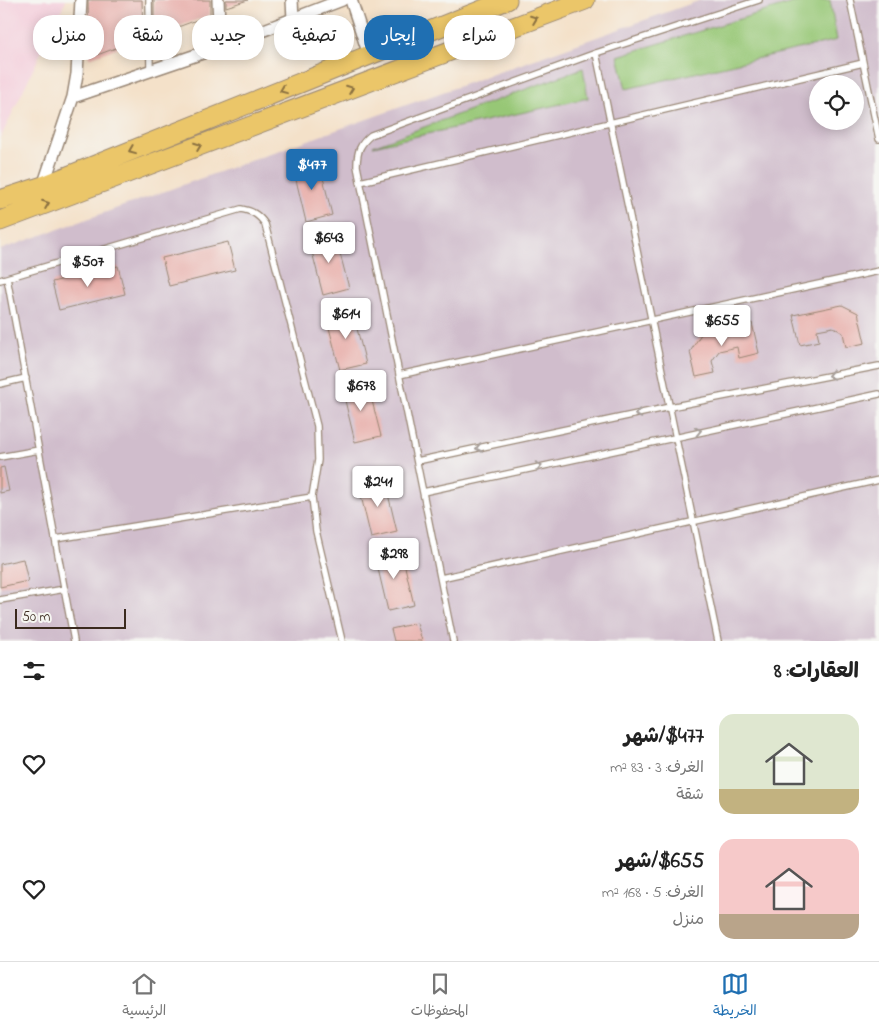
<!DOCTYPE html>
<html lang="ar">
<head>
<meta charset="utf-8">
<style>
	body { margin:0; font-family:"Indie Flower","Playpen Sans Arabic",sans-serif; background:#f6f6f6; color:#222; direction:rtl; height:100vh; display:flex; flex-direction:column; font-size:19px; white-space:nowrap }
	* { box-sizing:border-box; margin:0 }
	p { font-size:16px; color:#767676 }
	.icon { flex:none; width:28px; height:28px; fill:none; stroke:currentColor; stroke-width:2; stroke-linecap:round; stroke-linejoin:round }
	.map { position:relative; height:641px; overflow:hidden; direction:ltr }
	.details { display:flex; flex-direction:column; background:#fff; flex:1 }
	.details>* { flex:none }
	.hud { position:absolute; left:15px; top:15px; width:500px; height:45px; direction:rtl; display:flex; gap:10px }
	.fabs { position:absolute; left:809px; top:75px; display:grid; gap:10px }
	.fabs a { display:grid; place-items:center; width:55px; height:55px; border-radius:50%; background:#fff; box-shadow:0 2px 12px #0003; font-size:25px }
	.scale { position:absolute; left:15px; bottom:12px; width:111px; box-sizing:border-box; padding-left:5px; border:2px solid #3b2a1e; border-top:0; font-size:14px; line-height:18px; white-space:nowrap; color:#3b2a1e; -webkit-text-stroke:4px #f6f6f2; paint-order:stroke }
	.price { position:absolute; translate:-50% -42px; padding:0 11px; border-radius:5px; background:#fff; color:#222; font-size:16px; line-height:32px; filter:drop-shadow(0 1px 2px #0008) }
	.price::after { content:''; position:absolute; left:50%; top:30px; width:15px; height:11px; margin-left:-8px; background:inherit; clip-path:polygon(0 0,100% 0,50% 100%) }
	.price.current { background:#1f6fb2; color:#fff }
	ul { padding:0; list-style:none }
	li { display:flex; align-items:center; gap:15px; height:125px; padding:0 20px }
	li span { display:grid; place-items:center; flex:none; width:140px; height:100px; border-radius:15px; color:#555 }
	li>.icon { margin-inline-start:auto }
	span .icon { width:60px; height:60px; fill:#fffc; stroke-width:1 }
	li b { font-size:21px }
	h2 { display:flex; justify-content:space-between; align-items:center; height:60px; padding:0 20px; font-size:21px }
	.chip { padding:0 18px; border-radius:20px; background:#fff; box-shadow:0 2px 12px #0003; font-size:18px; line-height:45px }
	.chip.current { background:#1f6fb2; color:#fff }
	.menu { display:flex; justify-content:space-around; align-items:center; height:70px; border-top:1px solid #e0e0e0; background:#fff; font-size:14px; color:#767676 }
	.menu a { display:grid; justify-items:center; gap:2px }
	.menu .current { color:#1f6fb2 }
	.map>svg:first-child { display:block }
</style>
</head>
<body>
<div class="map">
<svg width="879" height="641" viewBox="0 0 879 641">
	<rect width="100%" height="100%" fill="#f6f6f2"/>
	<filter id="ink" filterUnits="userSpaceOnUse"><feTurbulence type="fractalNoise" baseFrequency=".02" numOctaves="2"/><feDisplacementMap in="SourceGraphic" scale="10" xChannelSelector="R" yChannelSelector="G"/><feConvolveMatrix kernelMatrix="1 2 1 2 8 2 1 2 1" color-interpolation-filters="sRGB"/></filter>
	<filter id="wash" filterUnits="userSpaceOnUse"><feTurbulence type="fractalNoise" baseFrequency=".0096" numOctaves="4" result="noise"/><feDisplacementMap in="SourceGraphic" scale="20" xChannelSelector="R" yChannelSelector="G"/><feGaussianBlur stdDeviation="1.12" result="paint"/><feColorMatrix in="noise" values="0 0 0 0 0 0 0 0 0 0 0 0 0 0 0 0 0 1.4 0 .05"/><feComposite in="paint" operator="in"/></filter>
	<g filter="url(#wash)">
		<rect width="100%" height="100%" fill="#f4e1c9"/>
		<path fill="#f4cfdc" d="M0,0H66L0,139Z"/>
		<path fill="#d0bdcc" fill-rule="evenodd" d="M701,0H879V641H0V250ZM818,84H855V121H818Z"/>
		<path fill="#97c776" stroke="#69784a" d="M814,0H830L837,40L626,89L618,56L792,3Z
			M583,68L588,98L373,146Z"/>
		<g id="blocks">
			<path fill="#e8afaa" d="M88,0H142L143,38L89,58Z
				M154,0H210V15L154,36Z
				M226,0H248L226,7Z
				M319,161L332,215L306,222L293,167Z
				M335,234L349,288L323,295L309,240Z
				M228,242L235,270L169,286L162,258Z
				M118,266L125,294L59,310L52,282Z
				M842,305L858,313L865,343L846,347L843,333L833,327L817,330L819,341L800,345L793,315Z
				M352,309L366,364L340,370L326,316Z
				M752,323L759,353L739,358L737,347L719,351L712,361L715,373L696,377L690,352L701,334Z
				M367,381L381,436L355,442L342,388Z
				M4,467L9,491L0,493V468Z
				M384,477L397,532L371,538L358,483Z
				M401,550L414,605L388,611L375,556Z
				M23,559L28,581L0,587V564Z
				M417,623L422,641H394L391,629Z"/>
		</g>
	</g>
	<g filter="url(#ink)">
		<use href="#blocks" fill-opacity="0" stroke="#988674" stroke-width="1"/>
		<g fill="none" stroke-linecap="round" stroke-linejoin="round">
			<g stroke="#988674" stroke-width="8">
				<path id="service" d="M149,0L150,70
					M850,0L879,139
					M596,53L718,641
					M360,182L863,63
					M7,278L74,641
					M0,280L241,209C252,211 258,214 265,224L317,426L318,460L312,497L316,531L342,641
					M399,375L879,271
					M0,384L26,378
					M0,457L39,450
					M417,461L670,407L879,366
					M423,492L879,394
					M56,539L312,497
					M441,578L879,480
					M0,600L65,589
					M453,641L357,166C357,151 360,144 371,135L596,53L759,0"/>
			</g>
			<g stroke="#988674" stroke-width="14">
				<path id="minor" d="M218,0L220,47
					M292,0L293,19
					M351,0L369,55
					M73,97L220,47L342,0
					M43,186L73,97L77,74L81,0"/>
			</g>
			<g stroke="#988674" stroke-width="21">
				<path id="trunk" d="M0,200L43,186L507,0
					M0,221L585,0"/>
			</g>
			<use href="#service" stroke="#fff" stroke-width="5.5"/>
			<use href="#minor" stroke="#fff" stroke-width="11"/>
			<use href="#trunk" stroke="#ebc669" stroke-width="19"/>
		</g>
		<defs><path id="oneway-chevron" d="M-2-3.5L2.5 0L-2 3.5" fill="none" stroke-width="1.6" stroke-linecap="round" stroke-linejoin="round" transform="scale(1.25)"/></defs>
		<g stroke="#8a7040">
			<use href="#oneway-chevron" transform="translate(534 19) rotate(-21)"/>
			<use href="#oneway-chevron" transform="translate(350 89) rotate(-21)"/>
			<use href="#oneway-chevron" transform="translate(283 90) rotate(158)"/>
			<use href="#oneway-chevron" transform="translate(198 146) rotate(-21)"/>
			<use href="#oneway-chevron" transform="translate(132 150) rotate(158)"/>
			<use href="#oneway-chevron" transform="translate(46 204) rotate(-21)"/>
		</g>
		<g stroke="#a79f9a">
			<use href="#oneway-chevron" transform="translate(831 375) rotate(169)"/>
			<use href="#oneway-chevron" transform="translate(638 414) rotate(168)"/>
			<use href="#oneway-chevron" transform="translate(698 431) rotate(-12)"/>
			<use href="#oneway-chevron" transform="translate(479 448) rotate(168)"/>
			<use href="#oneway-chevron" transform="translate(539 466) rotate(-12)"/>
		</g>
	</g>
</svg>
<div class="fabs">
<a><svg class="icon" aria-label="locate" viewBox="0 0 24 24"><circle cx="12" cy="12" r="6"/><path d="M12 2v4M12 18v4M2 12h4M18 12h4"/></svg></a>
</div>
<div class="scale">50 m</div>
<b class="price current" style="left:312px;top:191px">$477</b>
<b class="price" style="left:329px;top:264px">$643</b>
<b class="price" style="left:88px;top:288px">$507</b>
<b class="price" style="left:346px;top:340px">$614</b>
<b class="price" style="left:722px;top:347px">$655</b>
<b class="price" style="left:361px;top:412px">$678</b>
<b class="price" style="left:378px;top:508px">$241</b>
<b class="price" style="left:394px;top:580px">$298</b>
<div class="hud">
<a class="chip">شراء</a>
<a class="chip current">إيجار</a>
<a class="chip">تصفية</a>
<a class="chip">جديد</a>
<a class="chip">شقة</a>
<a class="chip">منزل</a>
</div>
</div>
<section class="details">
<h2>العقارات: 8<svg class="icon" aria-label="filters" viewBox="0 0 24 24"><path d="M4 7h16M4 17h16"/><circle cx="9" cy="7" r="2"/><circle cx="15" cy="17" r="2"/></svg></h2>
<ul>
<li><span style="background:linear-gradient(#dfe7d0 75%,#c2b280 0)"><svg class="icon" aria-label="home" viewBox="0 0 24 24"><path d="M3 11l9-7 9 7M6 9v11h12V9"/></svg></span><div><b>$477/شهر</b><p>الغرف: 3 · 83 m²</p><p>شقة</p></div><svg class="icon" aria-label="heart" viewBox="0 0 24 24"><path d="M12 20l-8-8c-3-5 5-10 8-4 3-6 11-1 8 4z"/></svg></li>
<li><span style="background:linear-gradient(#f6c9c9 75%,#b9a48a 0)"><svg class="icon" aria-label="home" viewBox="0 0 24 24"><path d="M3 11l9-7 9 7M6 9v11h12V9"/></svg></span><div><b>$655/شهر</b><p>الغرف: 5 · 168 m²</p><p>منزل</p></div><svg class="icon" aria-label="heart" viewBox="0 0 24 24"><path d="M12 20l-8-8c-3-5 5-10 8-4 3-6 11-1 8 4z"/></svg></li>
</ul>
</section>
<nav class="menu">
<a class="current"><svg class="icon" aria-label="map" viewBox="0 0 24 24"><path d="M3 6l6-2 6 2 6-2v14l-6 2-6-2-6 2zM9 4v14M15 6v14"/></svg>الخريطة</a>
<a><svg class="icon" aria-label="saved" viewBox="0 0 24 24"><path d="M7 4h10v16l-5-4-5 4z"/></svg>المحفوظات</a>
<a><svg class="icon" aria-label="home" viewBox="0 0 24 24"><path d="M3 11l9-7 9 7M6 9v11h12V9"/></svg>الرئيسية</a>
</nav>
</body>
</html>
